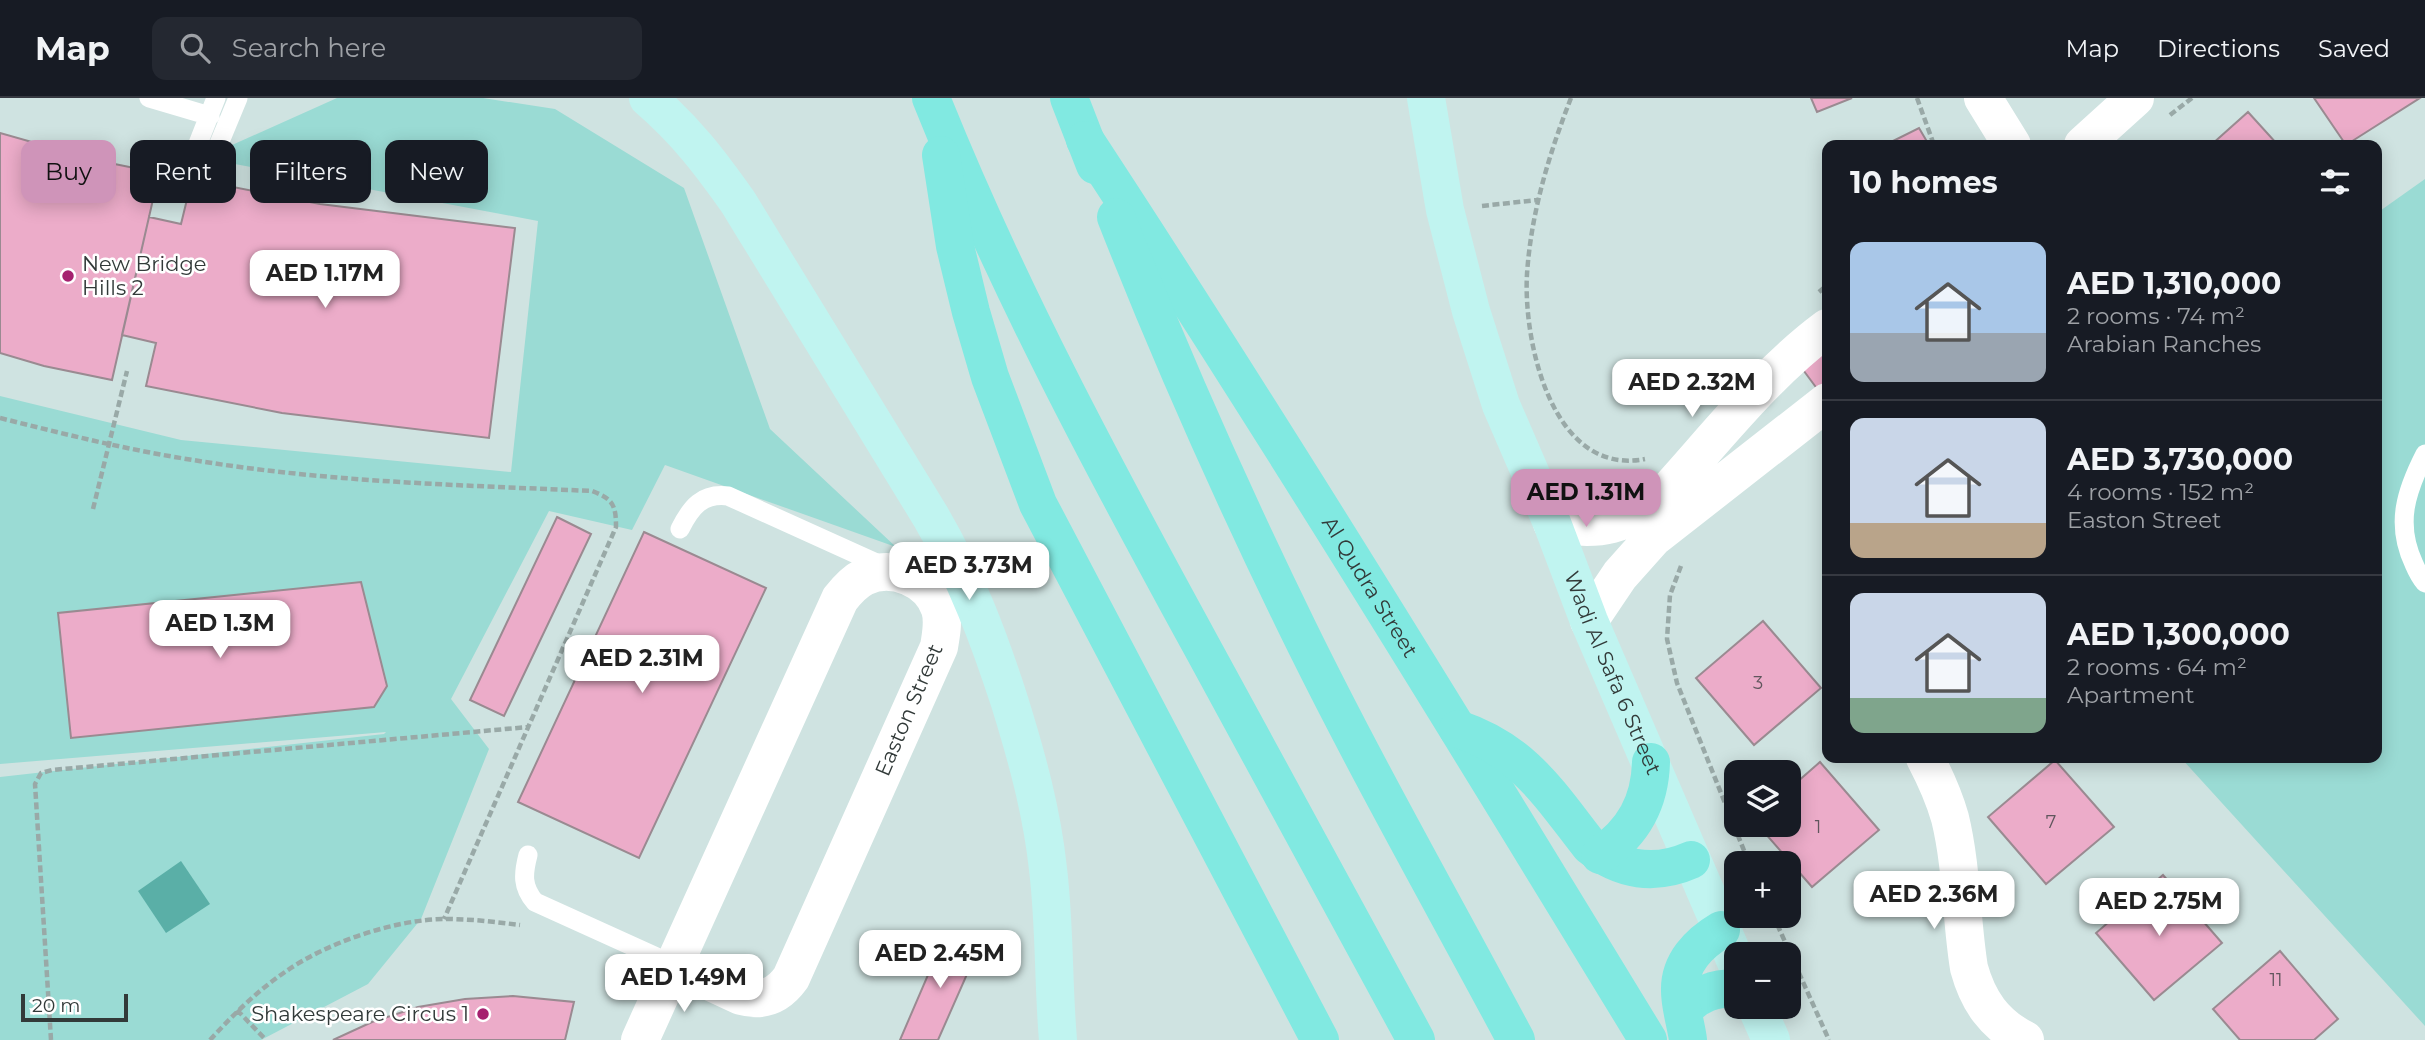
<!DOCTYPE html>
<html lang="en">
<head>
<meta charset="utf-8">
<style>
	body { margin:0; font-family:Montserrat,sans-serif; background:#242831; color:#f1f3f6; height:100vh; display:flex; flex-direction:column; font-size:26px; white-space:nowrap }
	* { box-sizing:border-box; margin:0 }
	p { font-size:23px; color:#9ea1a6 }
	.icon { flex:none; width:38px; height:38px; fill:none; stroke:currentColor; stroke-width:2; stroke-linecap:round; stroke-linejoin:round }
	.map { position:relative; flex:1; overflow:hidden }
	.details { position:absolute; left:1822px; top:42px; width:560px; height:623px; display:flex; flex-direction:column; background:#171b24; border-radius:14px; box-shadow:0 4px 18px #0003 }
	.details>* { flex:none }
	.top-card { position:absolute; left:21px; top:42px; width:665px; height:63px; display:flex; gap:14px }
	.controls { position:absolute; left:1724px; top:662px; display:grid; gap:14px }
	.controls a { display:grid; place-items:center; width:77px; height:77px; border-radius:14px; background:#171b24; box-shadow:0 4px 18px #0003; font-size:35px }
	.scale { position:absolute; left:21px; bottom:18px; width:107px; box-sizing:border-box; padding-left:7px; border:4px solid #323a39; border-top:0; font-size:19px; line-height:24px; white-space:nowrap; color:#323a39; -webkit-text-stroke:5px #fff; paint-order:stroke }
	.price { position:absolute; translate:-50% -60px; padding:0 16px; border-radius:14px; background:#fff; color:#222; font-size:23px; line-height:46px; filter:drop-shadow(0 2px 4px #0008) }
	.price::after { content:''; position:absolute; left:50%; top:42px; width:21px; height:16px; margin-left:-10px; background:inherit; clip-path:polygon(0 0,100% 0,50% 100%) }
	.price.active { background:#cf94b9; color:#111 }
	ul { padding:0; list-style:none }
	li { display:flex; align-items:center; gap:21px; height:175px; padding:0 28px }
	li+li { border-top:2px solid #363941 }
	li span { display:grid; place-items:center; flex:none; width:196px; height:140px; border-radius:14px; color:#555 }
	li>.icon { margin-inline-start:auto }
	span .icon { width:84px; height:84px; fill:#fffc; stroke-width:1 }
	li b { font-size:30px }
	h2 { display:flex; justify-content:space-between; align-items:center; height:84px; padding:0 28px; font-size:30px }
	.tag { padding:0 24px; border-radius:14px; background:#171b24; box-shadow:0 4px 18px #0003; font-size:24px; line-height:63px }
	.tag.active { background:#cf94b9; color:#111 }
	header { display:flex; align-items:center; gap:42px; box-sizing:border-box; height:98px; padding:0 35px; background:#171b24; border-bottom:2px solid #363941 }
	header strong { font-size:33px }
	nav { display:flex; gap:38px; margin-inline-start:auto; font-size:24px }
	.search { width:490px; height:63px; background:#242831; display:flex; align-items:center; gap:18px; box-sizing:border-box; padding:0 24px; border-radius:14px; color:#9ea1a6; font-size:26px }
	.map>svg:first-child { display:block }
</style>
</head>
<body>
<header>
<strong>Map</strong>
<div class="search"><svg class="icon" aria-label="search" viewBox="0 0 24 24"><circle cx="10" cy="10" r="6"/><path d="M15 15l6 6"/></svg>Search here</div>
<nav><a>Map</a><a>Directions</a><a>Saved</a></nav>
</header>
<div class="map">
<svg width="2425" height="942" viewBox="0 0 2425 942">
	<rect width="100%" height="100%" fill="#cfe3e1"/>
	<path fill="#9adbd4" d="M337,0H483L555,11L684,90L770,331L896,449L665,367L632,432L549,413L451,601L489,651L421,821L368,886L261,942H0V679L384,636L386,634L0,666V298L181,342L511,374L538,123L203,60Z
		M2425,81V928L2181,660H2376L2377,115Z"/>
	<path fill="#5aafa7" d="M181,763L210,806L166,835L138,793Z"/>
	<path fill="#ecacc9" stroke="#9a8a91" stroke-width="2" d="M1811,0H1852L1817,14Z
		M2314,0H2420L2346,47Z
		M2248,14L2278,47H2211Z
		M1919,30L1929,47H1885Z
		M0,35L95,62L159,75L112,282L44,268L0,255Z
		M192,81L320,106L515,130L489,340L282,315L146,288L156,245L122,237L149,119L181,126Z
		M1819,250L1827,260V286L1818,292L1798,265Z
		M557,419L591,436L504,618L470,602Z
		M644,434L766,490L639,760L518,704Z
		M361,484L387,588L374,609L71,640L58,515Z
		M1763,523L1821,590L1754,647L1696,580Z
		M2055,662L2114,729L2046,786L1988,719Z
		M1820,664L1879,732L1812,789L1757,726H1788V692Z
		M2163,777L2222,845L2154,902L2096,835Z
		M946,835L979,849L938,942H900Z
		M2280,853L2338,921L2314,942H2240L2213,911Z
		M513,898L574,904L565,942H333L372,924L418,909L465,901Z"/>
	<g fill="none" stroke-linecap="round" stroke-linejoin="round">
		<path stroke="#99a9a7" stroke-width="4.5" stroke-dasharray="7 3.5" stroke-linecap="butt" d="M1571,0C1549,56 1531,115 1527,176C1523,243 1552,379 1645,361
			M1917,0L1934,47
			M2170,17L2192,0
			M1482,108L1537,102
			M1819,194L1827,187
			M0,320C64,336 128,352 193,362C325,384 459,387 592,393C613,401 616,407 616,429L444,821
			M93,411L127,273
			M1681,468L1670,497L1667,541L1677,585L1749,765
			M1773,817L1829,942
			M237,912L266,942
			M51,942L35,686L41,675L52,672L528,629
			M210,942C233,917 257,893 285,874C326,845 395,821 446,821C471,821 496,824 520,827"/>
		<path stroke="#fff" stroke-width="19" d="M149,0L210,18
			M188,71L216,0
			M206,77L238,0
			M2425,356C2406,393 2395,426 2414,466C2417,473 2420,479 2425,485
			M680,431C691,409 702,395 728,398L885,469
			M528,757C523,776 522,789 535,804L674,867"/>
		<path stroke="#fff" stroke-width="38" d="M1983,0L2012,47
			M2083,47L2135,0
			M1552,425C1600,435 1626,427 1664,397C1716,340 1765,276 1827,230
			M1589,523L1620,477L1653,440L1827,304
			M1925,660C1935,679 1944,699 1950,720C1962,769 1961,821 1969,870C1978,903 1994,926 2025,942
			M640,942L840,501C847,492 854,484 864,479C892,465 930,481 940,511C944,524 941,536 939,549L791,880C778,898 763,904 741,898L674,867"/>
		<g stroke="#c0f4f0" stroke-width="38">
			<path d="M648,0C686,33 709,63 738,104L931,419C966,479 989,540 1010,605C1027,660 1042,714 1048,771C1055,828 1053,885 1058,942"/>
			<path id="s1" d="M1426,0L1445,112L1471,213L1501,307L1552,425L1589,523L1736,864"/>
			<path d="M1756,908L1771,942"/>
		</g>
		<g stroke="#81e9e1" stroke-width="38">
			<path d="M931,0C1007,190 1104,370 1202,549C1273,680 1345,811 1416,942"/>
			<path d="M1069,0L1095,67"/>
			<path id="s2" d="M1085,42C1279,338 1464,640 1648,942"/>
			<path d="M941,57L955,148L971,214L990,279L1038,406L1320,942"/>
			<path d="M1116,119C1171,259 1232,396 1298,531C1366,670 1443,805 1516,942"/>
			<path d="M1458,631C1524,653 1549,696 1590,748C1621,773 1655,778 1691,762"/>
			<path d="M1600,757C1634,734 1650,704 1651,664"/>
			<path d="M1683,912C1698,896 1714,890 1736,890"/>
			<path d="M1688,942C1686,926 1680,909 1680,893C1679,865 1699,845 1721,832"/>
		</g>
	</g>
	<g fill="#a5216f" stroke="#fff" stroke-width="2.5">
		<circle cx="68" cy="178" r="7"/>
		<circle cx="483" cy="916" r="7"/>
	</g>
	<g text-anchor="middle" stroke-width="5" stroke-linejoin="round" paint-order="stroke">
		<g font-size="18" fill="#60565d">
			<text x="1758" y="591">3</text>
			<text x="2051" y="730">7</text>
			<text x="1818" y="735">1</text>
			<text x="2276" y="888">11</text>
		</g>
		<g font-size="21" fill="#323a39" stroke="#fff" text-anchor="start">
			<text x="82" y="173">New Bridge<tspan x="82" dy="24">Hills 2</tspan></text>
			<text x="469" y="923" text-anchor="end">Shakespeare Circus 1</text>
		</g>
		<g font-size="21" fill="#323a39" stroke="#fff">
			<text dy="7" stroke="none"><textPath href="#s2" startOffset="530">Al Qudra Street</textPath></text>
			<text dy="7" stroke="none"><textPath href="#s1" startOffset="607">Wadi Al Safa 6 Street</textPath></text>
			<text transform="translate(909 612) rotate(-67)" y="7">Easton Street</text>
		</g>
	</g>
</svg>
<div class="controls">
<a><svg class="icon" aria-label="layers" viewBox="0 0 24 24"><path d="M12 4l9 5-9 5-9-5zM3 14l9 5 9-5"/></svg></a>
<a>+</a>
<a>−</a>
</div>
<div class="scale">20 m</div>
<b class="price" style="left:325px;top:212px">AED 1.17M</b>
<b class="price" style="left:1692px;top:321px">AED 2.32M</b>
<b class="price active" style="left:1586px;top:431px">AED 1.31M</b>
<b class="price" style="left:969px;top:504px">AED 3.73M</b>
<b class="price" style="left:220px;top:562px">AED 1.3M</b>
<b class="price" style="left:642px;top:597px">AED 2.31M</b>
<b class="price" style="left:1934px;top:833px">AED 2.36M</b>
<b class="price" style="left:2159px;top:840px">AED 2.75M</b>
<b class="price" style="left:940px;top:892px">AED 2.45M</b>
<b class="price" style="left:684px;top:916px">AED 1.49M</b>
<div class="top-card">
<a class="tag active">Buy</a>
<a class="tag">Rent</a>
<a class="tag">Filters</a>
<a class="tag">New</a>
</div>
<section class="details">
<h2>10 homes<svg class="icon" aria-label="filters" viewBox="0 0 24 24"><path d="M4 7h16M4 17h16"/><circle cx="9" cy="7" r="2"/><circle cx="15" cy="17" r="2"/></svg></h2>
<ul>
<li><span style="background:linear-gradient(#a9c7e8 65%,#9aa5b1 0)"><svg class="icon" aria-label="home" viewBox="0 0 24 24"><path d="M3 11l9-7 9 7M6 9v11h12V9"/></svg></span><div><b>AED 1,310,000</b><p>2 rooms · 74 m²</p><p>Arabian Ranches</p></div></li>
<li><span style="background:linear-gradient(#c9d6e8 75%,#b9a48a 0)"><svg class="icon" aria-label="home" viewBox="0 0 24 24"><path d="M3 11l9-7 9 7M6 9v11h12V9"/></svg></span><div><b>AED 3,730,000</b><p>4 rooms · 152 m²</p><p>Easton Street</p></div></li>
<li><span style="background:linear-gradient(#c9d6e8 75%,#7fa58c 0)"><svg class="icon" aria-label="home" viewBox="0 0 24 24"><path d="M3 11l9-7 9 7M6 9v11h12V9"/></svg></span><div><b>AED 1,300,000</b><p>2 rooms · 64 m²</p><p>Apartment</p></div></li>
</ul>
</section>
</div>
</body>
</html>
